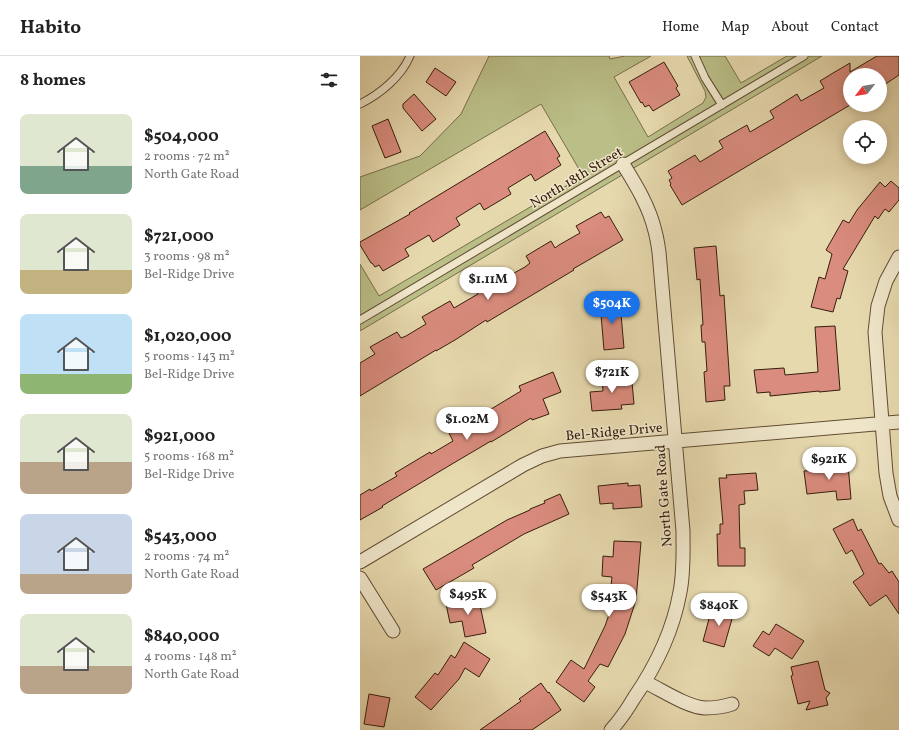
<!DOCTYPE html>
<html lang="en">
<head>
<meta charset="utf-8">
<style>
	body { margin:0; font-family:Vollkorn,serif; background:#f6f6f6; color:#222; height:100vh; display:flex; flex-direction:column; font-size:15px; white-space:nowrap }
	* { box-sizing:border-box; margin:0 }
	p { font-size:13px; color:#767676 }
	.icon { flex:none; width:22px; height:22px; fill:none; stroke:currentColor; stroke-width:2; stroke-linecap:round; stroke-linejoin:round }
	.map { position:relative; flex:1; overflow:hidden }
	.drawer { display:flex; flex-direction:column; background:#fff; width:360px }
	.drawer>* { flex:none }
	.needle { width:26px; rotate:239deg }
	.controls { position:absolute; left:483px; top:12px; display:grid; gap:8px }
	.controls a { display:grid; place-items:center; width:44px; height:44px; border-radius:50%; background:#fff; box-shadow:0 2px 10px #0003; font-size:20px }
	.price { position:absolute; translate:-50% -34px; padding:0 9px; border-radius:14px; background:#fff; color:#222; font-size:13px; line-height:26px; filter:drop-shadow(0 1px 2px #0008) }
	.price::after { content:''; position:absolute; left:50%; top:24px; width:12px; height:9px; margin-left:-6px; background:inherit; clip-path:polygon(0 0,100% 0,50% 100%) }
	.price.current { background:#1a73e8; color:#fff }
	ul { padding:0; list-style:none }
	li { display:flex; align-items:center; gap:12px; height:100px; padding:0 20px }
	li span { display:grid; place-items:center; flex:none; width:112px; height:80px; border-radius:8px; color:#555 }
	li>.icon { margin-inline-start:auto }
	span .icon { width:48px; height:48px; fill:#fffc; stroke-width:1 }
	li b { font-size:17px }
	h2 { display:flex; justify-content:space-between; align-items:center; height:48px; padding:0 20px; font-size:17px }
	header { display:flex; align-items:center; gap:24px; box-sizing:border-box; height:56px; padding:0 20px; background:#fff; border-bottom:1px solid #e0e0e0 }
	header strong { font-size:19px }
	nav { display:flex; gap:22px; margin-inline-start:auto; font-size:14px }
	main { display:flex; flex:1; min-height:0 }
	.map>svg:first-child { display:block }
</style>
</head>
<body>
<header>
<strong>Habito</strong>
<nav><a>Home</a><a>Map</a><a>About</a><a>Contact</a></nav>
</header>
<main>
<section class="drawer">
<h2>8 homes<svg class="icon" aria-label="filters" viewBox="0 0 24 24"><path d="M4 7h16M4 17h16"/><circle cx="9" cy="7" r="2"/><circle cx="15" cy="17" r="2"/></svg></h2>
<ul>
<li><span style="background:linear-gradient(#dfe7d0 65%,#7fa58c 0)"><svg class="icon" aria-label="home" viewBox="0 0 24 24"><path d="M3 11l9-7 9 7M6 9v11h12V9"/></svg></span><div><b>$504,000</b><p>2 rooms · 72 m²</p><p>North Gate Road</p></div></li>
<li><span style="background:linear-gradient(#dfe7d0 70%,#c2b280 0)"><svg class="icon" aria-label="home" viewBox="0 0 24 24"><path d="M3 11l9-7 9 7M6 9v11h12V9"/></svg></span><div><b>$721,000</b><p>3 rooms · 98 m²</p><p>Bel-Ridge Drive</p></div></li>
<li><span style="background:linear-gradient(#bfe0f5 75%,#8fb573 0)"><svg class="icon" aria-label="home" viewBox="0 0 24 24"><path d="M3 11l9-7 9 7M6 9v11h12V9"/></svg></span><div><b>$1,020,000</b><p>5 rooms · 143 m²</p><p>Bel-Ridge Drive</p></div></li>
<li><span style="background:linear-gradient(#dfe7d0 60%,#b9a48a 0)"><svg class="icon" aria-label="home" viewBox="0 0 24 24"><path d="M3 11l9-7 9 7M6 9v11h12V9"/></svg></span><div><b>$921,000</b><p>5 rooms · 168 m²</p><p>Bel-Ridge Drive</p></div></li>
<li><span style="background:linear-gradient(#c9d6e8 75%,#b9a48a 0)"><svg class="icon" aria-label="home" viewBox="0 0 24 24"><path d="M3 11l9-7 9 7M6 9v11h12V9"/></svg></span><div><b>$543,000</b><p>2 rooms · 74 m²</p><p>North Gate Road</p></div></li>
<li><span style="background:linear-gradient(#dfe7d0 65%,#b9a48a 0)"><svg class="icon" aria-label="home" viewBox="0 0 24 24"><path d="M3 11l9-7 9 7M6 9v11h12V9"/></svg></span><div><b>$840,000</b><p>4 rooms · 148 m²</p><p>North Gate Road</p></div></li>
</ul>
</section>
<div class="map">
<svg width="539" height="674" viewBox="0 0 539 674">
	<rect width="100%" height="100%" fill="#e7d9ae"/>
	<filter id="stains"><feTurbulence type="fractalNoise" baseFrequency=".005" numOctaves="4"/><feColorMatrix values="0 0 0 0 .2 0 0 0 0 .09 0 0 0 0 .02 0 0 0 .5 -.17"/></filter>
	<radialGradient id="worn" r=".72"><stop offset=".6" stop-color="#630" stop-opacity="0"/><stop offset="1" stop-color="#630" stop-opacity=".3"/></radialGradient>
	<path fill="#babe87" stroke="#786e4a" d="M129,0H249L250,3L265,0H291L254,21L288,81L343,47L346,41L345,35L327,0H365L381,27L427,0H462L0,275V208L19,240L223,120L181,48L0,154V121L60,100L101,58Z"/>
	<path fill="#da8c7e" stroke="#361d0c" d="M517,0H539V19L524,29L520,22V19H490V49L322,149L310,129L311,128L309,124L312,122L308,115L335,99L340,106L363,92L359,85L387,69L390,76L414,62L410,55L437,38L441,45L464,32L460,25L473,17L490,7V16Z
		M304,6L318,30L316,32L320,39L293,55L289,49L285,51L282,46L281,47L269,26Z
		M75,12L96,26L86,40L66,26Z
		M54,38L76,63L62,75L43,52V48Z
		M28,63L41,96L25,102L12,70Z
		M185,75L200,100L197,102L201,109L175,125L171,118L148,132L151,138L124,154L120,147L96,162L100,169L73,186L69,179L45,193L49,200L23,215L19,209L15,211L12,207H11L0,189V186L50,158L49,157Z
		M531,125L539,132V144L529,156L525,153L518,163L515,160L483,213L488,215L480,243L477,242L473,256L451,251L459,221L465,223L472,198L466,194L483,164L489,167L497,154L520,126L525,131Z
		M241,156L245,162L249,160L263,184L213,213L214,214L127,266L126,264L95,284L76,295V294L0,340V307L15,298L10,291L37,276L41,282L46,280L66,268L62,261L90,245L94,252L118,238L114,231L141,215L145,222L165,211L170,207L166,200L191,185L195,192L199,189L220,177L216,170Z
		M356,190L360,240L364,239L370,330H364L365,344L346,346L344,316L347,315L345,286H342L341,269H343L340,223L337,224L334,192Z
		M263,245L264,257L261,258L264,292L244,294L240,247Z
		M475,270L480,334L459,336V335L410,340V336L397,337L394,314L424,312L425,319L458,316L455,271Z
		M193,316L201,336L183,343L189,358L172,364L171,362L131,386V385L92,408L22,450L23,451L0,464V439L10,433L11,435L37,420L35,417L70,396L71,398L93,385L89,377L108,366V367L161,335L159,330Z
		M257,317L258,327L272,326L274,348L261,349L262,353L232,355L230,336L243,335L242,318Z
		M488,408L491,443L477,444L476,435L447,438L444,415L459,414L458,411Z
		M396,417L398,434L384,435L385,448L379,449L380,492H385V510H358L357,478H360V468H363L359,422H367L366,419Z
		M268,427V430L280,429L282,451L253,453V447L240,448L238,430Z
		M200,438L209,458L164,478L112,509L114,512L76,534L63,513L147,464L170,454V453L185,447L184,445Z
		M493,463L498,475L501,473L519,508L521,507L529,517L532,515L539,526V558L526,539L510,550L493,526L504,518L492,494L486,498L473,473Z
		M254,485L281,486L276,544L265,578L248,611L240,608L228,625L235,631L224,646L196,626L211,604L224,613L245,570L259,530H251L252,521L242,520L243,500L253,501Z
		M118,540L126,577L105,581L102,565L90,567L86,548Z
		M354,550L374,556L364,591L343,585L350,559H352Z
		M416,568L444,585L432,603L415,592L409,600L393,590L403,575L409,579Z
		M104,586L130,603L119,621L105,612L99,623L71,654L55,641L75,617L78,619L91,599L95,602Z
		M458,605L465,634L470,637L466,642L468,649L446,654L450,645L438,648L431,620L433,619L431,611Z
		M181,627L188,637L189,636L201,654L172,674H120L161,645L159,643Z
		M9,638L30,642L24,671L4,668Z"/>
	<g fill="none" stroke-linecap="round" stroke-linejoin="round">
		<g stroke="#624c34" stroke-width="9">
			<path id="lane" d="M335,0L345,22L362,49
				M0,48C20,38 41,21 50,0
				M0,264L444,0"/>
		</g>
		<g stroke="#624c34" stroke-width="15">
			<path id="street" d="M539,201L526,225L518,250L515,276L526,417L530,440L539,464
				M0,506L163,409L182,400L200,395L539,366
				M0,522L33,575
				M285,626C302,634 327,651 345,652C354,652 363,651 372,648
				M251,674C260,664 267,654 274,642C296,610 313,575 320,536C324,516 323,496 323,475L299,196C298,189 297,182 295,175C289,150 276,129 263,108"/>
		</g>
		<use href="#lane" stroke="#efe6ca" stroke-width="7"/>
		<use href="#street" stroke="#efe6ca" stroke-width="13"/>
	</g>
	<g text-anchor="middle" stroke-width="3" stroke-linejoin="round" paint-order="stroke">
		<g font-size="14" fill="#361d0c" stroke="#efe6ca">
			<text transform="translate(216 121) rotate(-31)" y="5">North 18th Street</text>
			<text transform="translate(254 375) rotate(-5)" y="5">Bel-Ridge Drive</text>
			<text transform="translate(303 440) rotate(-94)" y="5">North Gate Road</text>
		</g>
	</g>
	<rect width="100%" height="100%" filter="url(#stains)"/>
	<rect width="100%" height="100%" fill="url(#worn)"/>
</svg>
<div class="controls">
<a><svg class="needle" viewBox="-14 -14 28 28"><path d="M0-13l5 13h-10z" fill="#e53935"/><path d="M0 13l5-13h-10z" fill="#767676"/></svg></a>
<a><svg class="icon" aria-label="locate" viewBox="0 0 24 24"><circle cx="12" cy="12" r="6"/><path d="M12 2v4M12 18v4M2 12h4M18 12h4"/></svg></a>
</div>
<b class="price" style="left:128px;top:245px">$1.11M</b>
<b class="price current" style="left:252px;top:269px">$504K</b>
<b class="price" style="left:252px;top:338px">$721K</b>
<b class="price" style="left:107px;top:385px">$1.02M</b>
<b class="price" style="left:469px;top:425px">$921K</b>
<b class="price" style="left:108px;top:560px">$495K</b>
<b class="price" style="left:249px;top:562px">$543K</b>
<b class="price" style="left:359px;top:571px">$840K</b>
</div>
</main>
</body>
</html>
